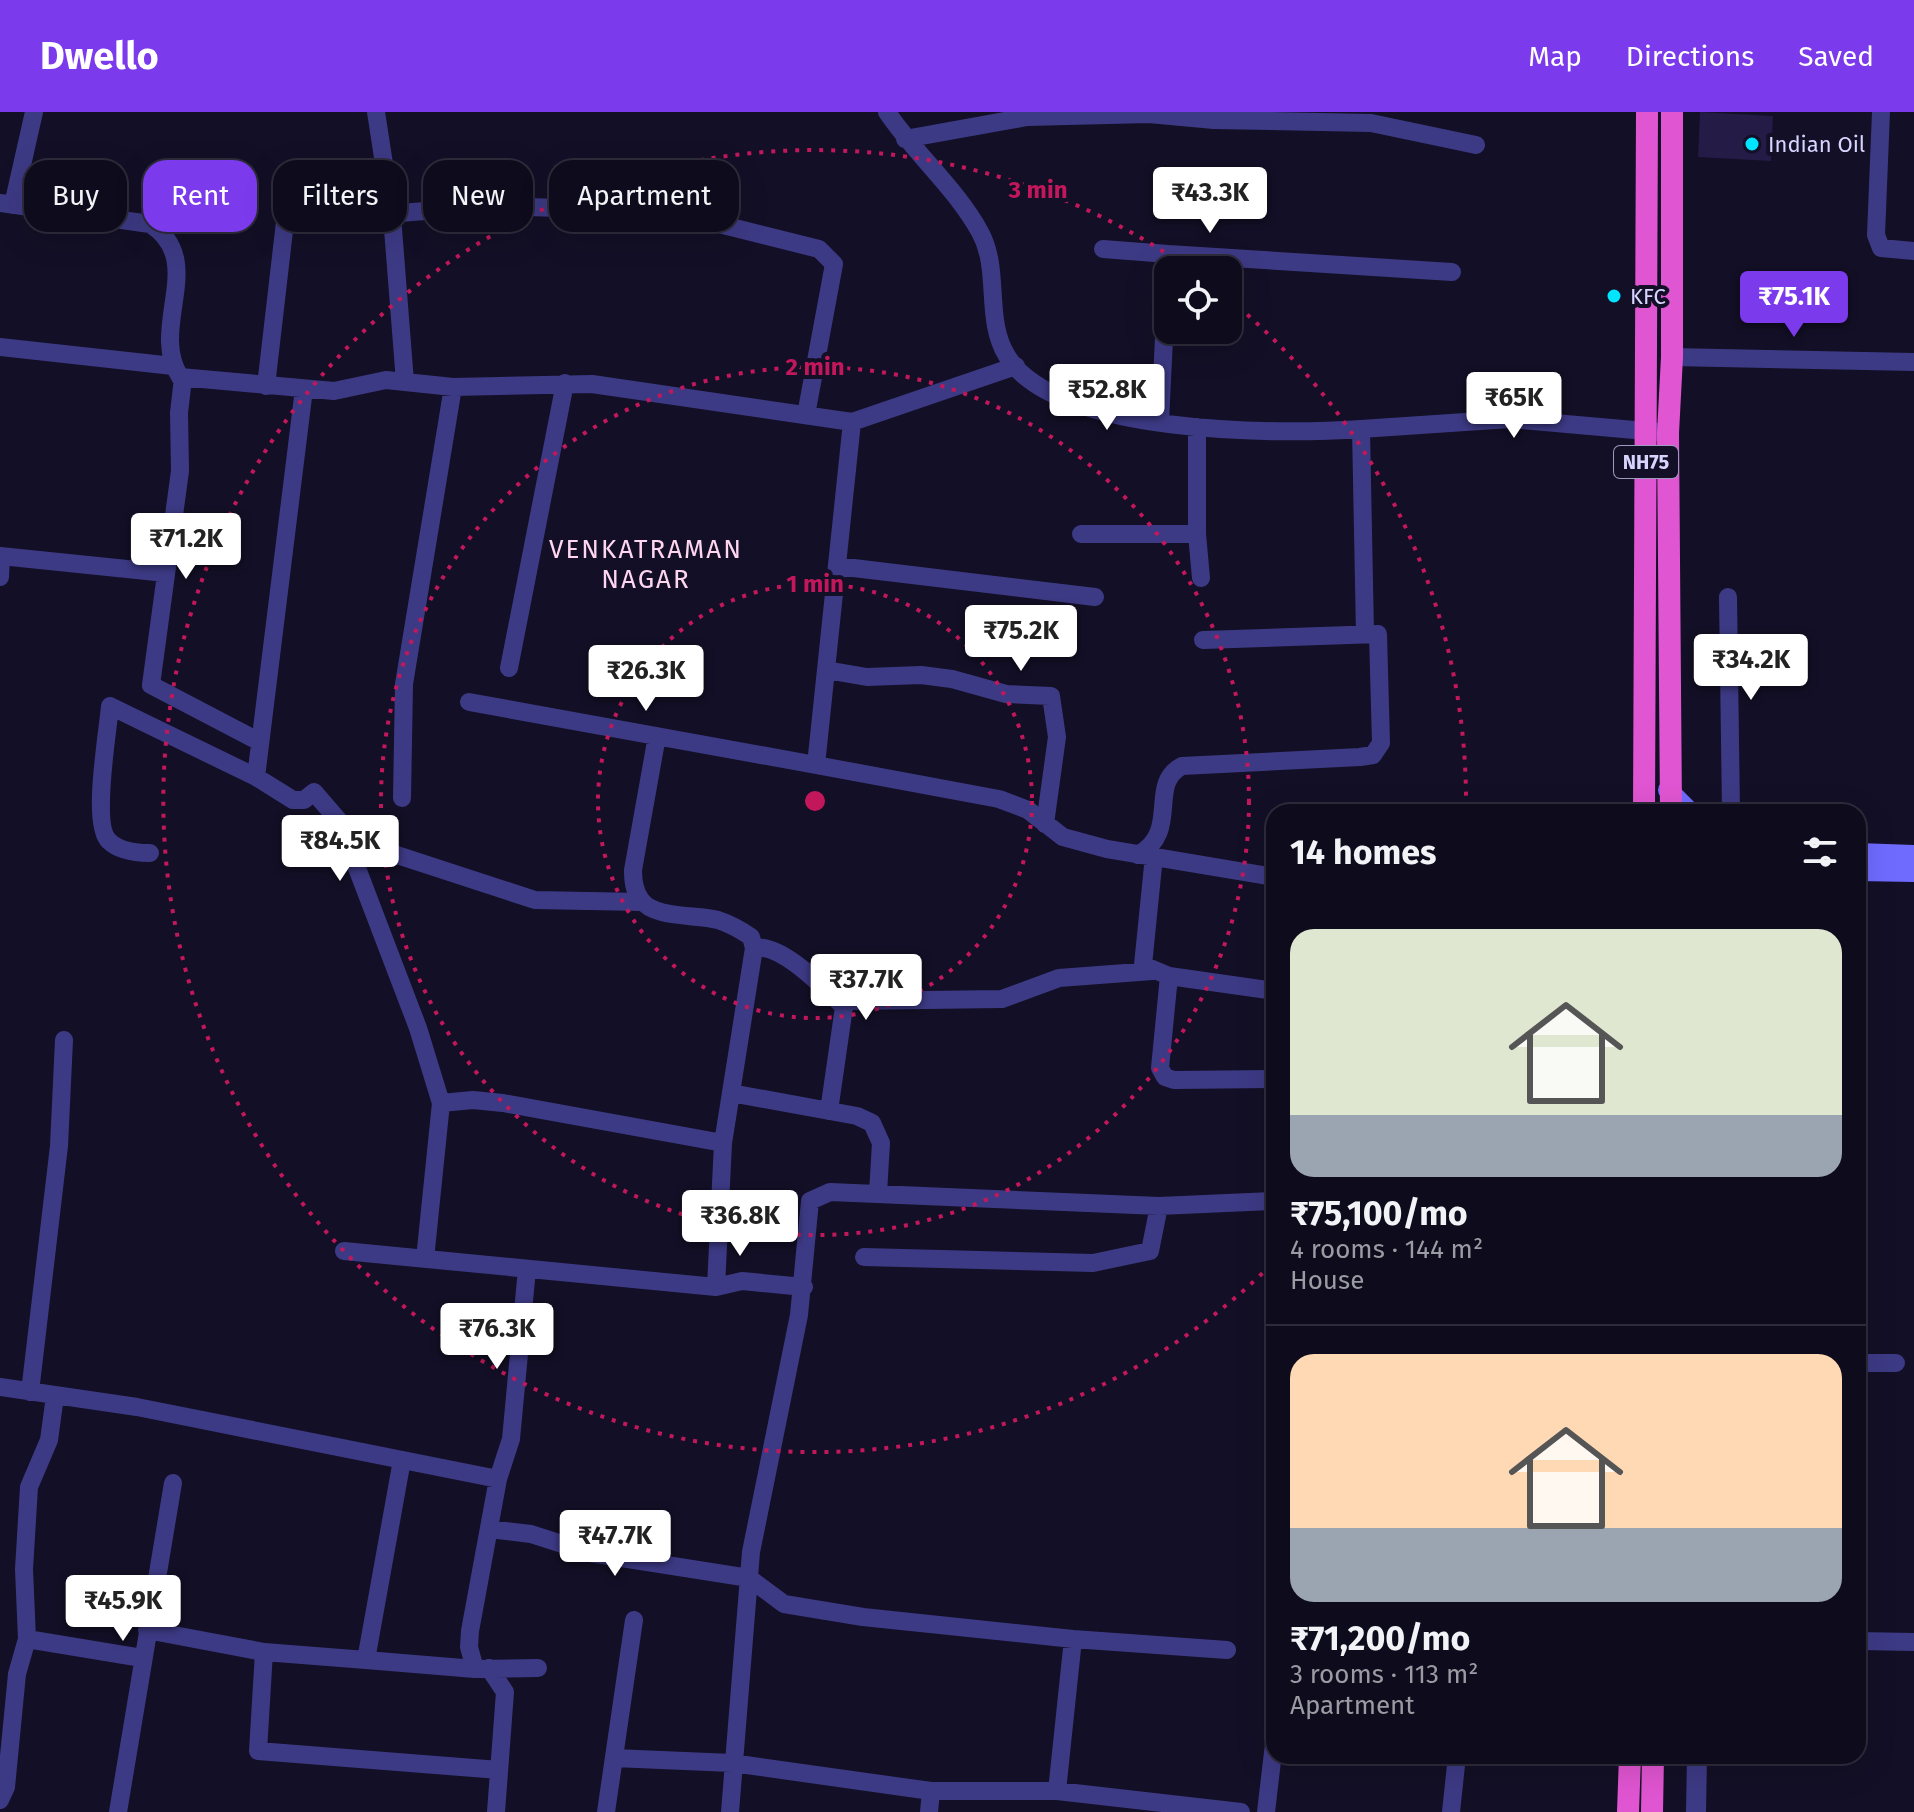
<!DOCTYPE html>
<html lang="en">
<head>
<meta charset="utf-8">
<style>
	body { margin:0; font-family:"Fira Sans",sans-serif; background:#171425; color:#f1f3f6; height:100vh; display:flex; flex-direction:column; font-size:30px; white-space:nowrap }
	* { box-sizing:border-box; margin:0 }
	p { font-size:26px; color:#9b9ba3 }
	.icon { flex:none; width:44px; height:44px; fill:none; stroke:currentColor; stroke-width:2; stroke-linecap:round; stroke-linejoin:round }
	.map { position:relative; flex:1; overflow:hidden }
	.drawer { position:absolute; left:1266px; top:692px; width:600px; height:960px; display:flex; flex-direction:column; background:#0e0b1c; border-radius:24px; box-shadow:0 8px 32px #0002,0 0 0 2px #2e2b3b }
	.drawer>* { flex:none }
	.hud { position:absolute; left:24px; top:48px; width:760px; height:72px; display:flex; gap:16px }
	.buttons { position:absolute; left:1154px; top:144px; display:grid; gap:16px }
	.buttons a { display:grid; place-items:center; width:88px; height:88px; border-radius:16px; background:#0e0b1c; box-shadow:0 8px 32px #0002,0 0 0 2px #2e2b3b; font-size:40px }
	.price { position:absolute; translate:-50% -68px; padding:0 18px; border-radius:8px; background:#fff; color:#222; font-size:26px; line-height:52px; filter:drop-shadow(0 2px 4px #0008) }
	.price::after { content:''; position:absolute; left:50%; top:48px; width:24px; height:18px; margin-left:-12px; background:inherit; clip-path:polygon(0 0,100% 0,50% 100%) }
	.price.on { background:#7c3aed; color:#fff }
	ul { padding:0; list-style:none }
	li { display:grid; align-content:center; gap:16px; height:424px; padding:0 24px }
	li+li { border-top:2px solid #2e2b3b }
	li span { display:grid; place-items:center; height:248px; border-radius:24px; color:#555 }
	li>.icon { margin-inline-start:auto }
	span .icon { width:144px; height:144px; fill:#fffc; stroke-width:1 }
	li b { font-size:34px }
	h2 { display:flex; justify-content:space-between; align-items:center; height:96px; padding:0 24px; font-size:34px }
	.tag { padding:0 28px; border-radius:24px; background:#0e0b1c; box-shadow:0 8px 32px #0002,0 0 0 2px #2e2b3b; font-size:28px; line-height:72px }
	.tag.on { background:#7c3aed; color:#fff }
	header { display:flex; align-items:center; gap:48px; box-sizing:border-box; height:112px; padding:0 40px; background:#7c3aed; color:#fff }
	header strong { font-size:38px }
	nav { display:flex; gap:44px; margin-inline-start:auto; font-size:28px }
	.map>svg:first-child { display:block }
</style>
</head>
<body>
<header>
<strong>Dwello</strong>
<nav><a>Map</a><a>Directions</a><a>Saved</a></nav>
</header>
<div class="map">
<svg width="1914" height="1700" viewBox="0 0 1914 1700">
	<rect width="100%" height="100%" fill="#130f26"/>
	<path fill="#241b47" d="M1700,0L1773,4L1771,49L1698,45Z"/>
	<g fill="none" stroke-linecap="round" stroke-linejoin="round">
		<path stroke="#3d3a85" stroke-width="18" d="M376,0L392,104L405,270
			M887,0C915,42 956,76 980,120C1001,158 984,207 1007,244C1055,323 1278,323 1361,317L1365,522
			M1881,0L1876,123L1881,136L1914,139
			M905,27L1027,5L1149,2L1214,8L1371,11L1476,33
			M0,91L150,112C208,149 148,215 180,265L334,279L386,268L453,275L592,272L852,310L816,653L999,687L1028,698L1063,725L1107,737L1274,765
			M13,93L34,0
			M1103,137L1168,142
			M0,235L173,254
			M1672,245L1914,250
			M183,266L179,301L180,359L151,573L260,630
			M266,274L285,110L489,94L667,99L819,137L834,152L806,303
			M852,310L1016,254
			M1160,310L1168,142L1452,160
			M1197,315V422
			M1361,317L1510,307L1657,320
			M1081,422H1197L1201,466
			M0,444L166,461
			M837,454L1095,485
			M0,465L1,444
			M1728,485L1731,700
			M509,556L565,271
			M826,558L867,565L921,563L952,567L1006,582L1051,584L1057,625L1045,712
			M469,590L816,653
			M657,624L633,758C633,769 634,779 641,788C655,807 696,802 718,808C730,812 741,818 751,825L754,836
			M256,665L304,277
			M402,686L404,572L453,275
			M345,726L535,788L642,790
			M150,741C136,741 119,739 109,729C91,713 108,620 110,594L256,665L293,688H304L314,680L339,709L418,916L441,991L425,1147
			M1138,743C1181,719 1147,672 1182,654L1360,645L1373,643L1381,631L1378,522L1203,528
			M1154,744L1143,853L1169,864L1274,879
			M1169,864L1160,956L1165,965L1174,968L1274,967
			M731,981L857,1004L872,1011L881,1031L878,1081
			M829,999L844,895
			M723,1031L754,836C781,830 825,877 844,895L849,889L1002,887L1059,866L1152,859
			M344,1139L716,1175L723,1031L503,991L473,988L441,991
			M864,1145L1093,1151L1150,1139L1159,1094
			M716,1175L742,1169L804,1175
			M1858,1251H1896
			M0,1275L137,1295L498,1367L470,1519L469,1535L475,1557
			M30,1280L59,1034L64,928
			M402,1348L366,1548L475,1557L538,1556
			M498,1367L511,1327L527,1157
			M489,1417L531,1422L590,1441L749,1466L784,1492L863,1505L1073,1527L1227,1538
			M147,1518L264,1540L366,1548
			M27,1527L24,1457L29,1375L49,1328L55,1284
			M1858,1529L1914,1530
			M264,1540L258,1639L499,1658
			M489,1556L505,1580L496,1700
			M614,1646L732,1651L931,1679H1057L1241,1700
			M1057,1679L1073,1527
			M0,1688L6,1675L17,1562L27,1527L142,1546
			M118,1700L173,1371
			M606,1700L634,1508
			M730,1700L751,1440L799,1203L810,1089L830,1080L1159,1094L1274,1089
			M929,1700L931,1679
			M1266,1700L1274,1632
			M1451,1700L1457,1644"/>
		<path stroke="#3d3a85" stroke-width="20" d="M1696,1700L1697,1644"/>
		<path stroke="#6f6bff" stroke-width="20" d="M1668,678L1690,700
			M1858,741L1914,743
			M1858,759L1914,760"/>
		<path stroke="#e055d1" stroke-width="22" d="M1644,700L1647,0
			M1671,700L1668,321L1672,245V0
			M1628,1700L1630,1644
			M1652,1700L1653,1644"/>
	</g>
	<g fill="none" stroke="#c2185b" stroke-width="4" stroke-dasharray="4 8">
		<circle cx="815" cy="689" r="217"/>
		<circle cx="815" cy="689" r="434"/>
		<path d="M1271 1153A651 651 0 1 1 1188 156M1229 187A651 651 0 0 1 1466 695"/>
	</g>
	<g fill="#00e5ff" stroke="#130f26" stroke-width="3">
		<circle cx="1752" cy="32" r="8"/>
		<circle cx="1614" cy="184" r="8"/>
	</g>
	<g text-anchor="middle" stroke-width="8" stroke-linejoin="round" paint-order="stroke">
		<rect fill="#130f26" stroke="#9e99be" stroke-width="2" x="1614" y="334" width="64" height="32" rx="6"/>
		<g font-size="20" font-weight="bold" fill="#d9d4ff">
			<text x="1646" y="357">NH75</text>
		</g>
		<g font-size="22" fill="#d9d4ff" stroke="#130f26" text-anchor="start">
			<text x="1768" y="40">Indian Oil</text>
			<text x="1630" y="192">KFC</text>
		</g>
		<g font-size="26" letter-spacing="2" fill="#ffd6f0" stroke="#130f26">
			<text x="646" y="446">VENKATRAMAN<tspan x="646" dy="30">NAGAR</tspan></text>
		</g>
	</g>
	<circle cx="815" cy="689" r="12" fill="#c2185b" stroke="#130f26" stroke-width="4"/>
	<g font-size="24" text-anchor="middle" font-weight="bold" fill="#c2185b" stroke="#130f26" stroke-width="8" stroke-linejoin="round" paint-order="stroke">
		<text x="1038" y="86">3 min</text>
		<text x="815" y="263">2 min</text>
		<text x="815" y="480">1 min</text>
	</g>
</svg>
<div class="buttons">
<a><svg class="icon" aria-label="locate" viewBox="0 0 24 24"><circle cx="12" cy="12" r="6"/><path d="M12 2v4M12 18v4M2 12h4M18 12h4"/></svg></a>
</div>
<b class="price" style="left:1210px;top:123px">₹43.3K</b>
<b class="price on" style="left:1794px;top:227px">₹75.1K</b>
<b class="price" style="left:1107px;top:320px">₹52.8K</b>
<b class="price" style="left:1514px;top:328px">₹65K</b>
<b class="price" style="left:186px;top:469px">₹71.2K</b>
<b class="price" style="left:1021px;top:561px">₹75.2K</b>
<b class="price" style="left:1751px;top:590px">₹34.2K</b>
<b class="price" style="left:646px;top:601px">₹26.3K</b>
<b class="price" style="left:340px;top:771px">₹84.5K</b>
<b class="price" style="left:866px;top:910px">₹37.7K</b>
<b class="price" style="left:740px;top:1146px">₹36.8K</b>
<b class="price" style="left:497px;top:1259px">₹76.3K</b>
<b class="price" style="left:615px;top:1466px">₹47.7K</b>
<b class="price" style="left:123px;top:1531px">₹45.9K</b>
<div class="hud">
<a class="tag">Buy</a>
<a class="tag on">Rent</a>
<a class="tag">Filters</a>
<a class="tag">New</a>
<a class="tag">Apartment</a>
</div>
<section class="drawer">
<h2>14 homes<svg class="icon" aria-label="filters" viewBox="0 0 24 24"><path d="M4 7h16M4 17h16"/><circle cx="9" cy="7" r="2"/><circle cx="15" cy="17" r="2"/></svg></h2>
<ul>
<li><span style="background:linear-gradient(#dfe7d0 75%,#9aa5b1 0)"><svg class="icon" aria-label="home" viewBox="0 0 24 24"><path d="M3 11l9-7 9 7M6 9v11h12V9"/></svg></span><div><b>₹75,100/mo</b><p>4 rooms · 144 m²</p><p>House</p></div></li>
<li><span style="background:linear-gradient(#ffd9b3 70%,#9aa5b1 0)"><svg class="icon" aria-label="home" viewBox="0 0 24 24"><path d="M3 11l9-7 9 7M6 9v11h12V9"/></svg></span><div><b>₹71,200/mo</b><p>3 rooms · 113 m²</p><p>Apartment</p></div></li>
</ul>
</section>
</div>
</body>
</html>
